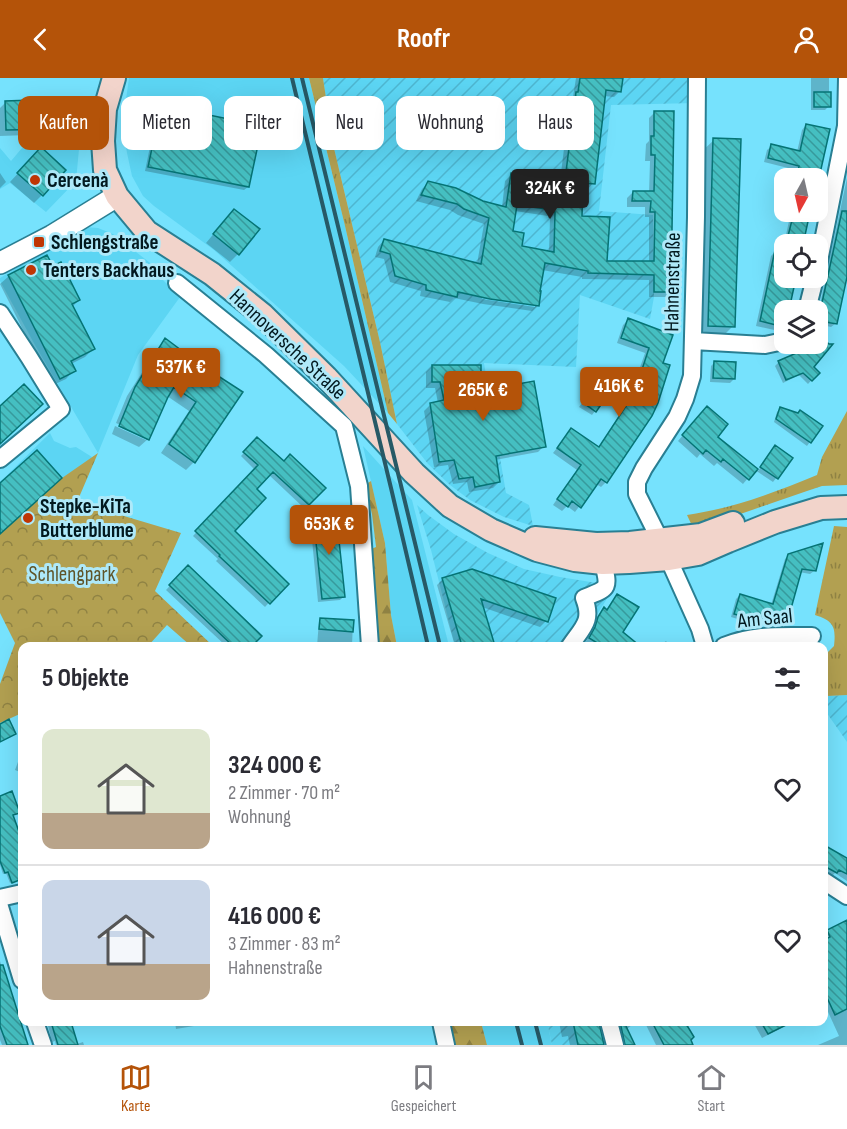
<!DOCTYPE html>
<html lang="de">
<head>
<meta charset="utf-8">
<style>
	body { margin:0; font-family:"Sofia Sans Condensed",sans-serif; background:#f7f7f7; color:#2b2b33; height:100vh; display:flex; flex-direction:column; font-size:22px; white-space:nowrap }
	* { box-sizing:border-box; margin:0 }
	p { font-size:20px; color:#7c7c81 }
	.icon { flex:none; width:33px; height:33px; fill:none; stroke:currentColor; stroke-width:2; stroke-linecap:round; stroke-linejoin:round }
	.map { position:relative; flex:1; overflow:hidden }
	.side { position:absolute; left:18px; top:564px; width:810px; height:384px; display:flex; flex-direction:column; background:#fff; border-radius:12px; box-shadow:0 6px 24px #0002 }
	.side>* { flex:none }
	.banner { position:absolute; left:18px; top:18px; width:812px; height:54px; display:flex; gap:12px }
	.needle { width:39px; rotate:188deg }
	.buttons { position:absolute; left:774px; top:90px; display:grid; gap:12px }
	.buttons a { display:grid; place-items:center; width:54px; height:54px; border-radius:12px; background:#fff; box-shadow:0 6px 24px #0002; font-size:30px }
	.price { position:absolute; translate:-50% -51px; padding:0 14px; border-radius:6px; background:#b45309; color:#fff; font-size:20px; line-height:39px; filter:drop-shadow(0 2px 3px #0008) }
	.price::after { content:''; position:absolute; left:50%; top:36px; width:18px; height:14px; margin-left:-9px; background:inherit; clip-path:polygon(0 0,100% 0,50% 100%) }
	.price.current { background:#222; color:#fff }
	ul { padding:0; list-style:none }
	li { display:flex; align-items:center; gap:18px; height:150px; padding:0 24px }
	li+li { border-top:2px solid #e1e1e2 }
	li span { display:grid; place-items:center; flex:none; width:168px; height:120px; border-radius:12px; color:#555 }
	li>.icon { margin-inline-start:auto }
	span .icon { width:72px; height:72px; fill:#fffc; stroke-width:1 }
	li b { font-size:26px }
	h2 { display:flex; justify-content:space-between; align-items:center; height:72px; padding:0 24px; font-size:26px }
	.pill { padding:0 21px; border-radius:12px; background:#fff; box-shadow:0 6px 24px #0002; font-size:21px; line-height:54px }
	.pill.current { background:#b45309; color:#fff }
	header { display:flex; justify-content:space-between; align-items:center; height:78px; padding:0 24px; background:#b45309; color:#fff; font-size:27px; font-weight:700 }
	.tab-bar { display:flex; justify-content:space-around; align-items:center; height:84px; border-top:2px solid #e1e1e2; background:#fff; font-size:16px; color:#7c7c81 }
	.tab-bar a { display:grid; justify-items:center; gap:3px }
	.tab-bar .current { color:#b45309 }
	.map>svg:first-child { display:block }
</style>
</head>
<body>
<header><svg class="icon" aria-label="back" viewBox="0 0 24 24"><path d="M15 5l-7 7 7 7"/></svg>Roofr<svg class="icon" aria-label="person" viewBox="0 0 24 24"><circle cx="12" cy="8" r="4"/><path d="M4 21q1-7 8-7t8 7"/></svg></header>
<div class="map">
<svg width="847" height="967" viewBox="0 0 847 967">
	<defs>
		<pattern id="industrial-furrows" width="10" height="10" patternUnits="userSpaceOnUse" patternTransform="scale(1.5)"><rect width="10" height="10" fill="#5cd5f3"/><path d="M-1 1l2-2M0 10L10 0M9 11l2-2" fill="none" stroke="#4eb6d0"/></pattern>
		<pattern id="grass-tufts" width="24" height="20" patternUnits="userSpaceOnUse" patternTransform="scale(1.5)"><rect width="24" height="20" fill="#b2a051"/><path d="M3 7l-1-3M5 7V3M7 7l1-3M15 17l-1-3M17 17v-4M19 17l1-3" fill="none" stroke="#8f8243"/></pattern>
		<pattern id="forest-firs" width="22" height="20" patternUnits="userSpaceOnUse" patternTransform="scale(1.5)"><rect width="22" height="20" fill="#b2a051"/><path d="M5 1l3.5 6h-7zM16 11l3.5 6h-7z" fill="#8f8243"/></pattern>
		<pattern id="park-crowns" width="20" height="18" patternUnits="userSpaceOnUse" patternTransform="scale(1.5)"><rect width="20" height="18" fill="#b2a051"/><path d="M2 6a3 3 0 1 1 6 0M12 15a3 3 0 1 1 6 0" fill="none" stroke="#8f8243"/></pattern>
		<pattern id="building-back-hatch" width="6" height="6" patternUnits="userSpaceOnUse" patternTransform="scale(1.5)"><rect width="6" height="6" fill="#45bfc1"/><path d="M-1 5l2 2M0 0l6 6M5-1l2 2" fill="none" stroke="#379a9c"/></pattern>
	</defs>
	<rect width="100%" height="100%" fill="#76e2fd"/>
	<path fill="#5cd5f3" d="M129,0H309L345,148L388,335L344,288L214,172L154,128L143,118L132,98L127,75L124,55L125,28Z
		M82,55L79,71L76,103L46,134L10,105L0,111V70L11,83L33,57Z
		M85,149L98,150L113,156L154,188L153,192L180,219L138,277L98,375L35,267L0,203V200Z
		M50,355L54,363L70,370L76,369L92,379L21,495L0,476V404Z
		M363,368L412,422L449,568H397L391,537L385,465Z
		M481,944H547L552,967H487Z"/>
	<path fill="url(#industrial-furrows)" d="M323,0H697L696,25L611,27L599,133L653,137L654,219L650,241L580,217L576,289L484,285L506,415L529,427L533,448L504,439L470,422L450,407L428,386L397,346L380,264L333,66Z
		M417,427L428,437L454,456L488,475L524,491L560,499L615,508L577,568H455L431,472Z
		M824,607L827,618L847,617V664L824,631Z
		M547,944H603L609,967H552Z"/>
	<path fill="url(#grass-tufts)" d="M309,0H323L333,66L380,264L397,346L388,335L345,148Z
		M847,333V407L822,408L807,413L694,452L687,437C734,430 773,415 817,397L822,379Z
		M834,448L847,449V617L827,618L824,607V576H826L834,568C836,549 834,543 815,537Z"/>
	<path fill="url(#forest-firs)" d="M371,403L385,465L391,537L397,568H375L369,472L376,469L372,436L365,407Z
		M443,944H481L487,967H448Z"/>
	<path fill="url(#park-crowns)" d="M98,375L77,424L181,455L155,513L213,568H191L167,547L148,568H22V635L0,645V606L15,565L0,535V448L62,400Z"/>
	<path fill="#0003" fill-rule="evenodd" d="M576,0H622L620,13L614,19L604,18L593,105L587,112L581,111L580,139L606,185H649V139H645V129H627V120L633,114L649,115L650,83H645L646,66L649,63V40L655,34L671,151L672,213L666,219H649V202L582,201V199L542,192L538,227L532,233L483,226L454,220L450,224L420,218L421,213L390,204L384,181L375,179L378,169L384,162L477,186L484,146L458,137L450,132L416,123L422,111L428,105L483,125L502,129L505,103L511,97L560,103L570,22L573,19ZM515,133L548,138V140H550L549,174L520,170L511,154ZM483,218L535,225V229L482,221Z
		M811,0H829V28L825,32H811Z
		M6,24L62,50L56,56L0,58V30Z
		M161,29L248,109L244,112L145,93L153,54L148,53L150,40L154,36H157V33Z
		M806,47L828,52L817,100H794L796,92L764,84L767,72L772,68L797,74L802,52Z
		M714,62L733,248L721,260H696L701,74Z
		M33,79L42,117L34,125L10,104Z
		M0,95L6,104L0,110Z
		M847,100V193L835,246L831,249L818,246V236Z
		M788,134H810L802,166H784V200H795L787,232H784V248L779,253L756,248L771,178L775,174L782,175L791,134Z
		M226,141L238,176L230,184L206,165Z
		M46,179L79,222L72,229L93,271L85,279L71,286L74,292L66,301L51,308L0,206L9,198Z
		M628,242L671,257L606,404L601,409L596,406L575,434L567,428L562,433L553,427L577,392L553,375L571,352L598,370L622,333L603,323L607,314L612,309L625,315L628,308L634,303L635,304L645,275L617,265L623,247Z
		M818,258L829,268L812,289L818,295L808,306L799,297L783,305L775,288L779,284L799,275L807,266H818Z
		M165,262L214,296L194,384L186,392L161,375L189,333L167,318L148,361L139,369L112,356L115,348L146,362V359L116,345L127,318L157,271Z
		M715,284L734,301L730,305L710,304L711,288Z
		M432,288L479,310L483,314L544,368L538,374L495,382L499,404L493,410L469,414L467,404L453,406L448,387L434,389L424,333L430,327L438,325L435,310H426V294Z
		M589,316L595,333L592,337L579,329Z
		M780,331L821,348L807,368L774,344L777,334Z
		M702,335L715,359L758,393L772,373L791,381L773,404L755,392L743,406L717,385L714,388L700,376L697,380L678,363Z
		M257,361L284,385L323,410L304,430L269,397L254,411L232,453L286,506L265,529L216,483L218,481L193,458L255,392L241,378Z
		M314,438L343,519L340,522L318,524L310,441Z
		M789,477L814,493L810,496L799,494L786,544L782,548L759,542L754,546L731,539L736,521L740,517L771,527L785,481Z
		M188,489L260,558L250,568H226L166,512Z
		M443,501L546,543L540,549L482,529L493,568H455L437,507Z
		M613,522L621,554L636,568H590L585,565L591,555L593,545L599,536L604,531L606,533Z
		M320,541L353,543L352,568H317L319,543Z
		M666,563L670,568H659Z
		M22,673V695L15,692Z
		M0,720L17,736L11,738L22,766V801L10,805L6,795L3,796L0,787Z
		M824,769L847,782V803L835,795L831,799L824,794Z
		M847,844V967H818L839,958L824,925V864L826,863L824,857L828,853Z
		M0,883L26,967H2L0,962Z
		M47,944H70L77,966L83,964L84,967H56L55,963L52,964Z
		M175,944H198L194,948L176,951Z
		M559,944H597L603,967H570L568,958L562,959Z
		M614,944H630L632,947L628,950L618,955Z
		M647,944H683L692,959L689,962L692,967H656L645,945Z
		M753,944H793L762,960Z"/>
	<path fill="url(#building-back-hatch)" stroke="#057475" stroke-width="1.5" fill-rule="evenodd" d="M580,0H623L621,14L606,12L595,106L583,105L582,138L610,139L607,183H654L655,134H650L651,123H632L633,113H654L655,77H651V58H654V33H674L672,151L674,214H654V197L588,195V193L545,185L540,213H541L539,228L490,221L458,214L457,219L426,212V207L395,198L390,176L380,173L384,161L481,186L489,140L464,131L457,126L421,117L428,103L456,110L483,123L506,129L511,95L565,102L576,14H578ZM517,127L554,132L553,134H555L554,174L522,168L524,155L513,153Z
		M814,14H831V29H814Z
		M62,21L63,51L6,52L5,23Z
		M161,27L262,48L249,109L148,89L156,51L151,50L154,34L159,35Z
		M806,46L830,51L819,100H797L799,88L768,80L771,66L800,73Z
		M713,60L741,61L735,249L708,248Z
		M41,69L66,92L43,118L17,95Z
		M234,131L260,151L239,177L213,156Z
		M842,133H847V199L837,246L818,243Z
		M794,134H810L804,162L788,158Z
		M775,172L784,175V207L794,209L789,232H784V249L760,243Z
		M47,177L53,188L61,184L80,222L72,226L95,271L71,283L76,293L60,301L8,197Z
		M628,240L673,257L663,285L670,287L658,325L652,338L607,405L601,401L581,430L572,423L568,429L557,421L581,387L557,370L571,350L599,369L626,328L607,318L612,307L626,315L633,301L638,304L649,270L621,260Z
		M818,256L829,266H833L814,289L820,295L812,303L803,295L786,302L778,283L799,274L806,266H818Z
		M165,260L197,284L202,279L218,290L215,296L243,314L195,385L169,366L196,324L174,309L168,319L149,362L119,348L135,309Z
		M714,283L736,284L735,301L713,300Z
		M432,287H481V308L483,307L484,312L534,303L546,369L496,378L500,404L475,409L473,399L459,401L454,382L439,384L430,325L444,322L440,304H432Z
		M24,306L43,326L0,366V328Z
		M589,314L603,324L596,334L582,324Z
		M707,328L728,346L718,359L758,391L749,402L723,381L721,384L706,372L703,376L682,357Z
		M780,329L798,335L800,332L823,348L811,365L776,341Z
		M257,359L284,383L290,376L326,410L309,427L273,394L257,411L266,420L235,453L289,506L270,526L219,478L220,477L195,453L258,387L243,374Z
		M775,367L793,380L778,401L760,389Z
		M37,372L62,400L0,456V405Z
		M336,434L345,519L322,521L313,436Z
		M823,465L816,493L802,491L787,545L761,538L760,543L734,536L740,516L773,526L788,476Z
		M188,487L262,558L252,568H233L169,507Z
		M472,491L556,520L548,544L481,521L495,568H462L442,500Z
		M617,516L639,529L623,554L640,568H602L589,560L595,549L598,539L604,529L607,532Z
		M320,540L354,542L353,554L319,551Z
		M9,641L16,656L0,664V646Z
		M12,713L20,735L13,737L22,762V801L12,805L8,794L5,795L0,783V718Z
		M824,767L847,780V796L839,792L837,795L824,788Z
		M847,842V931L835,937L824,913V862L830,859L827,852Z
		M0,887H3L28,967H7L0,948Z
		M51,944H71L78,967H58Z
		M573,944H599L604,967H578Z
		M620,944H624L635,967H625Z
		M652,944H685L694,959L691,962L693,967H664Z
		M761,944H792L768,956Z"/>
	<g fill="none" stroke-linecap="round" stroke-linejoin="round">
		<g stroke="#297f93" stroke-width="20">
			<path id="minor" d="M697,0L696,139L692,298L685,321L677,339L644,390L637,404V416L660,462L700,551L705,568
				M818,188L846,48L847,0
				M177,205L266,277L344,348L359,408L370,568
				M807,232L815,200
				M0,235L29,279L61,331L0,381
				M693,263L765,267L784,263
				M570,568C583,549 593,543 584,520C608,510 610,512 603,485
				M724,568C754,556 780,558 812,558
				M824,803L847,818
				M0,820L22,815
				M0,829L22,902
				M35,944L43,967
				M441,944L446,967
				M609,944L615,967"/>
		</g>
		<g stroke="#297f93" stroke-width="24">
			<path id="tertiary" d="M0,185L52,158L117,118"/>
		</g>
		<g stroke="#297f93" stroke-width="26">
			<path id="secondary" d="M114,0L105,31L103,63L105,92L117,118L147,154L212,196L263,237L326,299L414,395L450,428L491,452L537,472L575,482L603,485L629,484L669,481L698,476L728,463L775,444L821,430L847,429
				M535,460L596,466L630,465L701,457L733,445"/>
		</g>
		<use href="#minor" stroke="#fff" stroke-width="16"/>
		<use href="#tertiary" stroke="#fff" stroke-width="21"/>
		<use href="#secondary" stroke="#f2d4cb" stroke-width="22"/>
		<path stroke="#275966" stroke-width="4" d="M292,0L391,410L428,568
			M302,0L440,568
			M516,944L522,967
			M535,944L541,967"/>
	</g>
	<g fill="#bf3604" stroke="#aee9f9" stroke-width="2">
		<circle cx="35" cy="102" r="6"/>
		<rect x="33" y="158" width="12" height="12" rx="3"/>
		<circle cx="31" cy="192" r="6"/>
		<circle cx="28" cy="440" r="6"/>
	</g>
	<g text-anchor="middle" stroke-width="6" stroke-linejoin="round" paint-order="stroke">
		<g font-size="21" font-weight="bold" fill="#02191f" stroke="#aee9f9" text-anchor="start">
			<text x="47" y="109">Cercenà</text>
			<text x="51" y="171">Schlengstraße</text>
			<text x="43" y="199">Tenters Backhaus</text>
			<text x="40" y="435">Stepke-KiTa<tspan x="40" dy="24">Butterblume</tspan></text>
		</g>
		<g font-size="21" fill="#02191f" stroke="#aee9f9">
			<text transform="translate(672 204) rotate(-89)" y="7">Hahnenstraße</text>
			<text transform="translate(288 266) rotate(43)" y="7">Hannoversche Straße</text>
			<text transform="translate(765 540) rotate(-6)" y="7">Am Saal</text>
		</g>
		<g font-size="21" fill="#5f552a" stroke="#aee9f9">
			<text x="72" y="503">Schlengpark</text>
		</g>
	</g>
</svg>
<div class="buttons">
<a><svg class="needle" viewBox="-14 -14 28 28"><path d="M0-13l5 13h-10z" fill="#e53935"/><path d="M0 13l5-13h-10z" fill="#7c7c81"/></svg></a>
<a><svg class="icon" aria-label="locate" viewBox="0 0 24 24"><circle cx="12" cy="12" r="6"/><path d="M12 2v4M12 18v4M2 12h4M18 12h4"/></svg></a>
<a><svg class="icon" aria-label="layers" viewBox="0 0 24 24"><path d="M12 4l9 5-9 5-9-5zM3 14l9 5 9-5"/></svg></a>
</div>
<b class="price current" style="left:550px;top:142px">324K €</b>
<b class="price" style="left:181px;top:321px">537K €</b>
<b class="price" style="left:619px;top:340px">416K €</b>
<b class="price" style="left:483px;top:344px">265K €</b>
<b class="price" style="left:329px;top:478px">653K €</b>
<div class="banner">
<a class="pill current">Kaufen</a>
<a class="pill">Mieten</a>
<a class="pill">Filter</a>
<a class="pill">Neu</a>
<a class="pill">Wohnung</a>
<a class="pill">Haus</a>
</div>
<section class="side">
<h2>5 Objekte<svg class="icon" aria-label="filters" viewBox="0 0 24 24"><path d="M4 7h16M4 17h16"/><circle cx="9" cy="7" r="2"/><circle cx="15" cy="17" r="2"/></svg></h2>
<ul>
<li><span style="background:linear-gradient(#dfe7d0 70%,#b9a48a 0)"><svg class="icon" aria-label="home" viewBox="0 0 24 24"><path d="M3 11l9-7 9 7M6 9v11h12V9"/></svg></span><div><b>324 000 €</b><p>2 Zimmer · 70 m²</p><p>Wohnung</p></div><svg class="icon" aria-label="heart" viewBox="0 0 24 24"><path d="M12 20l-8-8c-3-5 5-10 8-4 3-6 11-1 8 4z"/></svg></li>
<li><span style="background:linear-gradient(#c9d6e8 70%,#b9a48a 0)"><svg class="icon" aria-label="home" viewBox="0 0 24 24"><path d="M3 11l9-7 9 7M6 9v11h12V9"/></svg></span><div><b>416 000 €</b><p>3 Zimmer · 83 m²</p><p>Hahnenstraße</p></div><svg class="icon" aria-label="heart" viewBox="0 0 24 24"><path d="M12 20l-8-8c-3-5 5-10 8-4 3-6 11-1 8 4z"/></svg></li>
</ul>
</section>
</div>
<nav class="tab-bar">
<a class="current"><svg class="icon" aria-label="map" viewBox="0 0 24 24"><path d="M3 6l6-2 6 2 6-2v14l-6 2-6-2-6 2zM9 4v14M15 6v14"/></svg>Karte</a>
<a><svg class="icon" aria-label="saved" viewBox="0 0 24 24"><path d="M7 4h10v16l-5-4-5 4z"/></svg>Gespeichert</a>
<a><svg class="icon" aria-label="home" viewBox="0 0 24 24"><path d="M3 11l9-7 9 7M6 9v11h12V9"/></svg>Start</a>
</nav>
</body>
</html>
